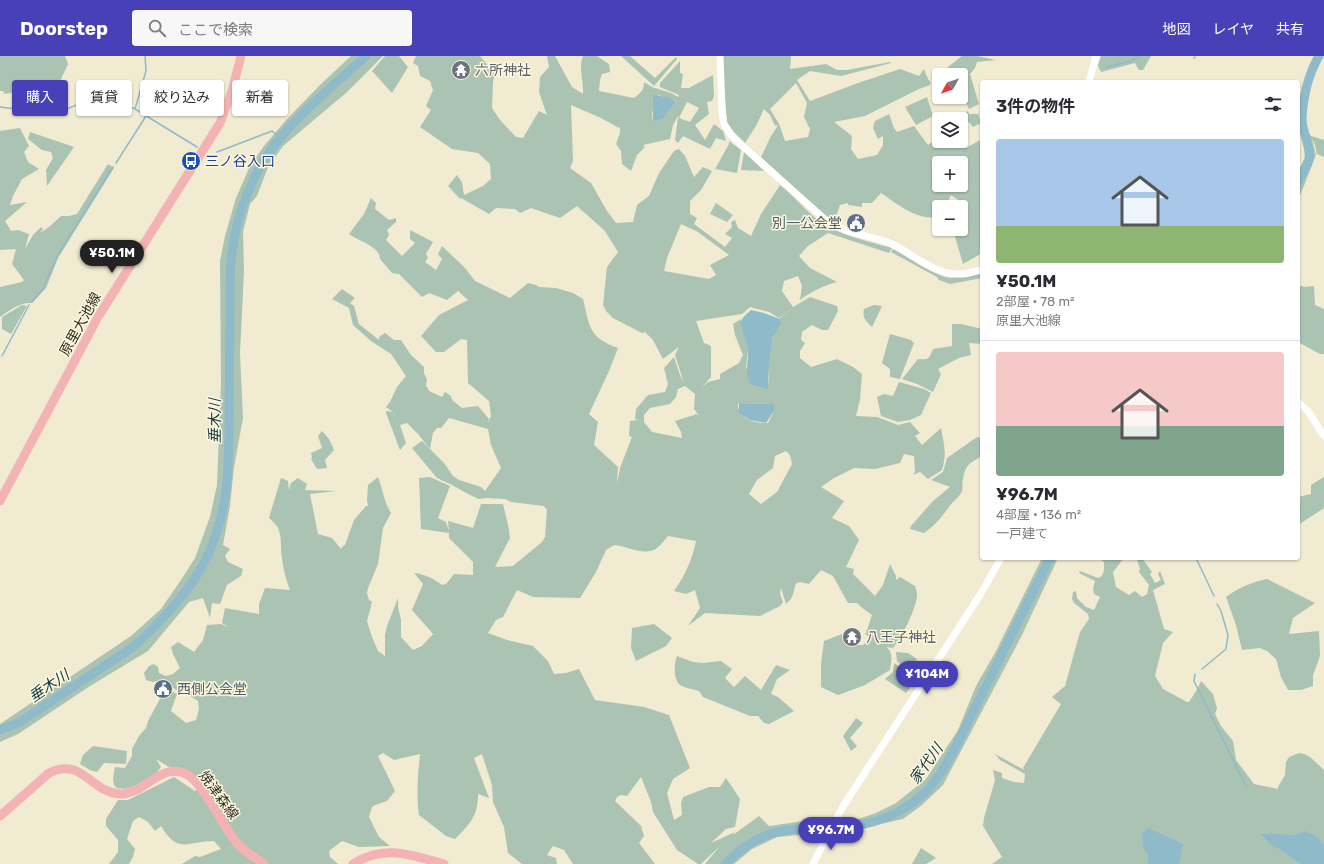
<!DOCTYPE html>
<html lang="ja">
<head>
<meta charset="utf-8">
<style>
	body { margin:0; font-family:Rubik,"Noto Sans JP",sans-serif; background:#f7f7f7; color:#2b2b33; height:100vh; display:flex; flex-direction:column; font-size:15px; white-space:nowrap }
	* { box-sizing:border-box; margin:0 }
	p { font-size:13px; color:#7c7c81 }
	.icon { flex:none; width:22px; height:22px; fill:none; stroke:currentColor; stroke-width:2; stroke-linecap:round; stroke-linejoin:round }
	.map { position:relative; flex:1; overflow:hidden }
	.details { position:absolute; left:980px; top:24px; width:320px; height:480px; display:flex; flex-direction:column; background:#fff; border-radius:4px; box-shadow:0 1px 3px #0004 }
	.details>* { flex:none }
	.guide { position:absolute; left:12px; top:24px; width:380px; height:36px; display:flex; gap:8px }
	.needle { width:26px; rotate:230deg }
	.tools { position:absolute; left:932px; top:12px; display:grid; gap:8px }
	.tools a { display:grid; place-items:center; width:36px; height:36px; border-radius:4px; background:#fff; box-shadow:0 1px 3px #0004; font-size:20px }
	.price { position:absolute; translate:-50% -34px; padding:0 9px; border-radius:14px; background:#4840b7; color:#fff; font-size:13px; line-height:26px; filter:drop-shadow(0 1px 2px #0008) }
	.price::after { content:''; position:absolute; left:50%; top:24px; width:12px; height:9px; margin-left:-6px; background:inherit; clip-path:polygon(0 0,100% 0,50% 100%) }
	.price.on { background:#222; color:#fff }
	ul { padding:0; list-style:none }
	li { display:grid; align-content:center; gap:8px; height:212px; padding:0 16px }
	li+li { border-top:1px solid #e1e1e2 }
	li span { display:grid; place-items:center; height:124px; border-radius:4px; color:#555 }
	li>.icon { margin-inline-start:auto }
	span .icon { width:72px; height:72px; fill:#fffc; stroke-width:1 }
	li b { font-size:17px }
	h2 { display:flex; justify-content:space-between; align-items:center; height:48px; padding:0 16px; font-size:17px }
	.tag { padding:0 14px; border-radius:4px; background:#fff; box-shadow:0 1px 3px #0004; font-size:14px; line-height:36px }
	.tag.on { background:#4840b7; color:#fff }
	header { display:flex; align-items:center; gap:24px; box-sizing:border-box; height:56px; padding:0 20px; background:#4840b7; color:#fff }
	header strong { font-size:19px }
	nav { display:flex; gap:22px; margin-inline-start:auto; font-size:14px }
	.search { width:280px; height:36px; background:#f7f7f7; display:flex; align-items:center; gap:10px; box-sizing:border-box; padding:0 14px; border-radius:4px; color:#7c7c81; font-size:15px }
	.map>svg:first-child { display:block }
</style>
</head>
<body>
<header>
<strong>Doorstep</strong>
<div class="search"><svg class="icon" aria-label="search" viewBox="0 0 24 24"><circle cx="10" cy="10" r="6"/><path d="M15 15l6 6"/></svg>ここで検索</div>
<nav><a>地図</a><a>レイヤ</a><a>共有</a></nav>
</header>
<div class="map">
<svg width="1324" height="808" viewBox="0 0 1324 808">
	<rect width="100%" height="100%" fill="#f0ebd1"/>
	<path fill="#abc3b2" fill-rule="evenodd" d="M0,0H65L68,8L55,36H17L5,38L3,35H0Z
		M351,0H383L347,36L283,90L268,111L257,140L250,148L243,176L244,215L240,297L243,362L234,411L230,450L223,489L230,493L225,500L228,506L243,513L241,520L227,529L220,548L212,547L210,562L203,542L189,546L148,595L90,630L18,678L0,686V668L131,580L161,553L183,521L195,502L210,461L217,429L221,327L220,205L225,180L236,142L250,110L264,90L287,63L321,28Z
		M385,0H399L408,11L392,37L372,15Z
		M416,0H480L495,18L493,26L492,52L500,64L516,81L523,82L539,55L547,59L539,36L540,21L549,11L547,0H555L572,31L583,38C584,25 578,13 583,0H597L609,8L610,16L602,18L600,24L599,35L634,42C640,37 644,35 644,26L652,31L671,37L678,41L679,39L660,31V27L680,5V17L683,18L681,32H689L713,19L714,40L712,45L702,47L707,46L709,58L695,69L705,84L714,68L723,75L726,85L716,82L710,93L683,80L678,87L675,84L678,61L679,62L678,60L673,69L670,83L643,89L645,91L637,99L631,115L622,108L621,95L616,88L620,77V71L619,72L601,62L571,49L573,105L570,112L591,127L607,155L616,167L633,166L637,149L649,140L659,117L674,95L679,93L685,100L694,121L703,111L712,115L701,134L690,145V158L697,162L694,168L725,191L732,182L725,178L732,171L731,166L735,164L738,172L751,180L761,158L780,129C794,140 805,154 819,165C837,178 870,186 892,192L889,197L828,177L808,190L799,200L810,212L837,226C823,230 812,235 800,244L802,230L798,220L784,225L782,235L793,251L810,241L837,250L838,255L828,274H822L812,269L802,276L801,284L805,287L800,295V302L811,311L837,303L853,311L862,318L860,344L856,360L877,361L898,369L910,366L920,377L915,380L922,389L941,372C944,389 947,397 942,414L928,423L920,416L913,419L915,416L914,400L904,398L900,407L875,413L854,412L834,422L821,431L844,445L832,462L849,470L859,484L846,511L854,513L853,518L875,540L883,529L890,508L896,520V524L900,521L915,530C916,533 917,536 917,539C917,551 901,583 893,592L886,591C894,596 891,606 890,614L865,629L838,639L821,631V608L824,585L842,578L856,589H863L870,582L864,577L868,578L866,577L872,559L861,551L857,547H848L833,520L821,514L809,528C791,523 797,530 792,541C791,543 788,546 786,548L781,532L780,538L783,546L780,550L760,560L705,557L688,570L700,552L695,534L686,538L674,535C685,520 692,504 696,485L668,480C664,484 661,489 657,492C645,501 627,490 614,489L606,494L596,516L580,542L533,541L517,534L503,561L496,564L488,577L507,584L533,590L548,605L554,618L566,617L579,613L595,644L644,651L669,659L690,712L673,723L667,737L674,764L682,759L681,747L683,741L709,731H720L726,722L740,743L735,771L726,773L711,787L735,776L733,779L759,760L769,770L818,763L848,766L861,762L876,757L896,747L926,723L958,674L976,630L996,595L1042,502H1058L1021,581L943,729L922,749L903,763L854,774L777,781L752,793L734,808H705L720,790L701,808H698L677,794L653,756L651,746L641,721L627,740L621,739L617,741L615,745L641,770L644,780L639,787L655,808H573L564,794L553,790L547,799L556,802L557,808H522L508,797L504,771L493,746L492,729L482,698L474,702L489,742L478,738C478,760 470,768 455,783L446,780L419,759C416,738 418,719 420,698L394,704L383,697L378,700L395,735L387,745L375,749L372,751L369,761L379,781L390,790L359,791L342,785L329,795L330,801L338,808H182L195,800L200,801L221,793L214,785C188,785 178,799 161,770L155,775L148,766L139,761L133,765L127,783L135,793L133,801L129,808H109L118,796V784L106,770V763L118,744H128L174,721L195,735L204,727L199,725L179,712L169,711L156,703L161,711L155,719L134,730L125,733L117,732L114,729L113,722L115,711L125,712L132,700V693L139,680L146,672L148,665L162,639L167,636L171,635L177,638L171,655L186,667L196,664L199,653L198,645L187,638L180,637L163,624L153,626L146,624L144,617L149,610L154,608L158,611L159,617L166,620L173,618L180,612L173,598L171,591L178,586L194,596L203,584L207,569L221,568L228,571L222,567L225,552L259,558V548L265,532L290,534C285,522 282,506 281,493C281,486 281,479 278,472C276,468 272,465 269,462L281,422L288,425L289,434L291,427L298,422L307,428L305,434L336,435L310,438L318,478L332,482L341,493L343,490L345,489L354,464L366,450H368L367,443L368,429L378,421C383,434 384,446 391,457L383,472L378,508L368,532L367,537L369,544L372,546L367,565L372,581L378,595L385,600V579L387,570L398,542V551L401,564V581L413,594L422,590L433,578L412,554L423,528L414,517C425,518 434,523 442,529L446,528L454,518L473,519V506L449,482V477L421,473L419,422L430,421L450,430L438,462L446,466L449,475L448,465L473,472L481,448H503L508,469L510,482L495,511L513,510L542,486L545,481L547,454L544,450L511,446L505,443L487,442L479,443L470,439L452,429L437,422L412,392L422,385L444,407L453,420L459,424L481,431L485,435L501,412L491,389L488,373L449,362L441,372H437L433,377L430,393L418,378L407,367L400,369L406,387L400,394L386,357V355L393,356L395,361L394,357L386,351L390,346L397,331L406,320L391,298L371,285L353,269L349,252L332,243L342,233L355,242L350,247L354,250L359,268L379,284V281L385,277L394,284H401L411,299L424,311V317L427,324L426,329L429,335L442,341L445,336L451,340L452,344L462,352L478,350L489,363L488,367L491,360L489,345L468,327L467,284L461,283L444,296H436L421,280L439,259L468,244L458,235L447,244L429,237L422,241L399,218L392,217L380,203C380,190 358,185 349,178L364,158L371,142L376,147L375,153L389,164L396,162V166L387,174L389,179L386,184L402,200L415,187L410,183V174L433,186L426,198L428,202L425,206L436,214L442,203L438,198L442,190L465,212L475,225L510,242L528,227L536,229L539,231L556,232L573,237L583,243C590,271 588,281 618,292L609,315L589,358L598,366L594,389L618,411L617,428L620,412L632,381L629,380L630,365L638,364L635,363L636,353L648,339L665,336L668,328L664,312L674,301L680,319L684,327L675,299L679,291L663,303L653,284L645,276L642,277L613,262L606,255L603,249L607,211L618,196L605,175L577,150L560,162L531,152L520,157L515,153L496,152L489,158L461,142L460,143L448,130L457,119L462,126L464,139L483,130L491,123L490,108L478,97L452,93L420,71L431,54L426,50L433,34L430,25L420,20L418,10L413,7ZM658,39L671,43L676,46L663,63L653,66L652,57ZM687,46L699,52L690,66L679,62ZM681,168L698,176L729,199L710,209L716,219L709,223L664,215L667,202ZM750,251L769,256L779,262L791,253L780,262C781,270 774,275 772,283C768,298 768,318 769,334L751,329L746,311L748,295L741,263L733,268L735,279L743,299L739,307L720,318V323L708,326L702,331L711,321V290L704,287L696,265L742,258ZM685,330L695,338L694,353L700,361L697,358L675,365L681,376L682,382L652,376L644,366V359L650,352L670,348L676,341L678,333ZM738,347L774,348V355L768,367C755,368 737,362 738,347ZM786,395L790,399L792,408L777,436L761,448L749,438L757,424L773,412L775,400Z
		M621,0H630L655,22L676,1L677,3L654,30Z
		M722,0H791L790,13L826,8L837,14H847L890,6L891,7L841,20L810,15L797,24L810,45L858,27L900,13L919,20L924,13L928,23L931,27L930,29L919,33L865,60L834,66L852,80L851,93L858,103L877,99L883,89V80L878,83L873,72L875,65L889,58L894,72L897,76L914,70L928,89L939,81V85L961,84L966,92L982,83V197L963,208L954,177L956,173H961V166L968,153L964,148L951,139L945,151H939V160C920,167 896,147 881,137L872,147H862V151L848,149V147L840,149L835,163L829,164L761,101L770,82L778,69L775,70L770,59L764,53L756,70L745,87L734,76L727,67ZM796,27L807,47L804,61L810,73L808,81L785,85L779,68L770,53ZM939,107H961V129H939Z
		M962,0H977L996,4L977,6L975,12L970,18L979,48L969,53L961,36V19H952L948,11Z
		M1101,0H1151L1143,14H1139L1135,7L1101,16L1098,10Z
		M1315,0H1323L1312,23L1305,64L1306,73L1311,80L1324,84V101L1317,98L1315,89L1312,83L1316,99L1298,145V116L1306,99L1300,71H1303L1300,70C1301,46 1304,22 1315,0Z
		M927,41L933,60L916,69L905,51Z
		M968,55L969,58H978L981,67L973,71L969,66L961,71V63H953Z
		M20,72L29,90L24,96L28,106L39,113L22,123L13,140L10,149L27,146L5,165L11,175L18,174L29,178L25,193L33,179L41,171L43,173L40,177L49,171L61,160H69L77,158L108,108L114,112L58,202L46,232L32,247C20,246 10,254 0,261V231L22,226L24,224L12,208L16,193L0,194V75Z
		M30,76L74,91L47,130L46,114L53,102L51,96L42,94L28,83Z
		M729,85L741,94L737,117L715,113L729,88Z
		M744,96L764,115L741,114Z
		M716,147L733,159L727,166L710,158Z
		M893,193C906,200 938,222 951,222C961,221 972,218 982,217V222L950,228L939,224L937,221L891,196Z
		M1298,229L1305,231L1314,230L1315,249L1324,253V298H1320L1298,286Z
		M22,249L27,250L11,278L2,273V261Z
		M874,249L882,250L872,271C866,265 862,262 864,253Z
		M952,268H961L982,273V288L969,287L971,299L959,302L938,313L941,318L933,336L917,328L902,323L918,303C929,304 929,303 933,293L952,290Z
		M890,278L911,284L914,287L900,323L890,321V313L882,307Z
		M899,326L924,333L931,337L921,359L910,364L898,366L881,360L877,341L884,338L893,340Z
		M322,375L329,383L334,394L325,404L327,412L317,413L311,403L312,402L311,397L322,392L318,380Z
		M977,381L982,382V400C971,406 965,409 963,423C962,427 963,431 962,435C960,440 955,444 952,447C943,459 936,469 924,477L910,473L911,470L933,445L950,431L931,424L943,416L947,402Z
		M1324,421V452L1298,469V441L1311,438V429Z
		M1098,502H1124L1113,516L1116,531L1129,539L1135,535L1142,541L1147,538L1149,529L1139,516L1140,513L1137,504L1133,502H1142L1152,516L1150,518L1155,527L1161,524L1158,518L1160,515L1165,528L1153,534L1164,573L1173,576L1163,587L1155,620L1163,633L1187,646H1189L1198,632L1201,625L1213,638L1217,652L1215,658L1221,670L1233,685L1236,704L1254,728L1278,733V731L1285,719L1286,706L1289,701L1299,697L1304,698L1310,701L1324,714V808H992L1002,801L983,770L984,762L995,724L993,714L1002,717V722L1014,726L1024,727L1025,718L1000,704L995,698L1024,714L1023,712L1061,648L1052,641L1065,630L1080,576L1089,563L1088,558L1074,547L1072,543L1073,536L1076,535L1077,542L1086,551L1094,554L1100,541L1094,538L1093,533L1095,525L1079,517L1080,515L1098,522C1105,520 1104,512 1104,506Z
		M1267,523L1315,547L1293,562L1289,578L1319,575L1320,600L1313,619V630L1301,634H1288L1281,621L1276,603L1267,595L1260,592L1242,594L1236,569L1226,541C1238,532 1252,526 1267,523Z
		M654,568L672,582L666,590L636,605L631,592L632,572Z
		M896,596L908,597L917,603L909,614L897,605Z
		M677,600L693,606L703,607L721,605L732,613L725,622L734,631L745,620L761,634L776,609L790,614L777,623L771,638L778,641L794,655L769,668L764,667L758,660H750L703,641L699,635C693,633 685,632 680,629C673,623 674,607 677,600Z
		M894,607L917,623L906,637L885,623L893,616Z
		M856,662L863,667L850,682L857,690L851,695L843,680Z
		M93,690L127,695L126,708L104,707L97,716L90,714L80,708L83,699Z
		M921,792L936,802L926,808H912Z"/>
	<path fill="#8fbaca" d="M653,39L668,41L676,46L663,63L653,66Z
		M751,254L764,257L780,263L781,268L772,282L768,321L769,334L751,329C743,317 749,307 748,295C747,286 741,274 741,266C742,261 748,257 751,254Z
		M739,347L774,348V355L766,367L750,364L739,357Z
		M1148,772L1183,788L1179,808H1148V798L1143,792L1142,778Z
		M1305,775C1313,778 1318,782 1324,789V808H1302L1293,803L1285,796L1270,788L1261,778C1266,778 1270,778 1275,778C1288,778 1292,782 1305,775Z"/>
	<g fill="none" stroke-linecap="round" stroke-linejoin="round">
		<path stroke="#8fbaca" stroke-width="1.5" d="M1194,2L1195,1
			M1106,11L1131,5L1140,0
			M0,51L54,58L89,44L102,43L118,45L135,53L197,91
			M135,53L146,15L145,0
			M217,96L272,75L280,82
			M116,107L146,60
			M59,197L113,111
			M32,246L43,233L57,201
			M2,300L29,249
			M1196,502L1214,540
			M1202,613L1226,593L1228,579L1221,555L1217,548
			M1195,618L1194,625L1246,730"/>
		<path stroke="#8fbaca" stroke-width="9" d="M1298,126C1301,119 1307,111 1309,103C1311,90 1302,76 1302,63C1303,41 1308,19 1319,0
			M0,674L20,666L133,591C161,566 189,537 206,503C231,453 229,399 229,345C230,305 230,266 230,226C231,216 230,206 232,196C237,156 254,113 280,82C305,52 337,27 366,0
			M725,808C766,765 798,775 851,770C883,767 915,751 935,725C943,715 949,703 955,692L1050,502"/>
		<path stroke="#fff" stroke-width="7" d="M720,0L722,56L724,68L731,79L746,93L827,165C849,180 871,178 894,189C914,199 934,218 958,218C965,219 974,215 982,214
			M1089,26L1096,0
			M1298,346L1308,355L1324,380
			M813,808L842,752L980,539L1001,502"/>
		<path stroke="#f3b3b5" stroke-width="9" d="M0,445L98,261L220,67L232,35L241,0
			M0,760L49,717C82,700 92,738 121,738C146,738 162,704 188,719C203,728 223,770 236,786L244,794L264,808
			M353,808C384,788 411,799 444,808"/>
	</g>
	<defs>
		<g id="temple-disc" transform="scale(1)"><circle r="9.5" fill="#6b7280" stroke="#fef8de"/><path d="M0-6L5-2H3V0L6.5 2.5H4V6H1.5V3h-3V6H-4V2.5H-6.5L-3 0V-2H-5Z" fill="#fff"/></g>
		<g id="bus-disc" transform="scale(1)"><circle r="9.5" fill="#1a4fb4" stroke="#fef8de"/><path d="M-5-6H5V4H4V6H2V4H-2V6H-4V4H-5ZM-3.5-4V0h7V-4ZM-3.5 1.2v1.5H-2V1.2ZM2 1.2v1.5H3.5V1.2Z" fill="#fff"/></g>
		<g id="civic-disc" transform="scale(1)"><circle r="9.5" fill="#5c6f8a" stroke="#fef8de"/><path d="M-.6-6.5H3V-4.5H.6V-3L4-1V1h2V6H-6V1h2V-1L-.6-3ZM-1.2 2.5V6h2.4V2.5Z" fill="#fff"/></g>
	</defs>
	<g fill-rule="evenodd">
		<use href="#temple-disc" x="461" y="14"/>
		<use href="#bus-disc" x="191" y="105"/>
		<use href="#civic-disc" x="856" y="167"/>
		<use href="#temple-disc" x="852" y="581"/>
		<use href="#civic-disc" x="163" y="633"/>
	</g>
	<g text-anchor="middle" stroke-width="3" stroke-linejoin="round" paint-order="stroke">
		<g font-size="14" fill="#5b616d" stroke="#fef8de" text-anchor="start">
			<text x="475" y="19">六所神社</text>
			<text x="866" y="586">八王子神社</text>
		</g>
		<g font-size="14" fill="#164399" stroke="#fef8de" text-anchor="start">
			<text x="205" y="110">三ノ谷入口</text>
		</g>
		<g font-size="14" fill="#4e5e75" stroke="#fef8de" text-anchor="end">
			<text x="842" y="172">別一公会堂</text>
			<text x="177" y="638" text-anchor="start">西側公会堂</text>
		</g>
		<g font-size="14" fill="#2d2b22" stroke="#fef8de">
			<text transform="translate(80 268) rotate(-61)" y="5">原里大池線</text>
			<text transform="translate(219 739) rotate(54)" y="5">焼津森線</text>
		</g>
		<g font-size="15" font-style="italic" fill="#113946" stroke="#fef8de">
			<text transform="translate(215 365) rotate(-90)" y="5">垂木川</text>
			<text transform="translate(49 630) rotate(-34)" y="5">垂木川</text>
			<text transform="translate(926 708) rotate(-54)" y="5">家代川</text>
		</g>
	</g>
</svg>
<div class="tools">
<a><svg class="needle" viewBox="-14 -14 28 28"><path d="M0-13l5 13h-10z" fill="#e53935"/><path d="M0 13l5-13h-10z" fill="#7c7c81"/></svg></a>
<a><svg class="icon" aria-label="layers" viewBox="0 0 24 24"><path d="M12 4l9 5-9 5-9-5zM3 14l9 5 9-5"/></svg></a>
<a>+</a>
<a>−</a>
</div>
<b class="price on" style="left:112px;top:218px">¥50.1M</b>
<b class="price" style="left:927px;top:639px">¥104M</b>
<b class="price" style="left:831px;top:795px">¥96.7M</b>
<div class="guide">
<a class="tag on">購入</a>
<a class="tag">賃貸</a>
<a class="tag">絞り込み</a>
<a class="tag">新着</a>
</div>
<section class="details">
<h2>3件の物件<svg class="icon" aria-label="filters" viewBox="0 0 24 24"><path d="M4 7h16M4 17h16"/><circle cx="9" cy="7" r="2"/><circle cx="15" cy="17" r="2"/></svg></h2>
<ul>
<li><span style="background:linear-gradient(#a9c7e8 70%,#8fb573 0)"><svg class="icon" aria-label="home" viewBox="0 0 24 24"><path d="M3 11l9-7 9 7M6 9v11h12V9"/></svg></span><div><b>¥50.1M</b><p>2部屋 · 78 m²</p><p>原里大池線</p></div></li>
<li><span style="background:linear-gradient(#f6c9c9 60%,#7fa58c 0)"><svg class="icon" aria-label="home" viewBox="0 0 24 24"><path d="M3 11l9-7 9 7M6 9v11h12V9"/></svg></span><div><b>¥96.7M</b><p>4部屋 · 136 m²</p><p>一戸建て</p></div></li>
</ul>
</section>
</div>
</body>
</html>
